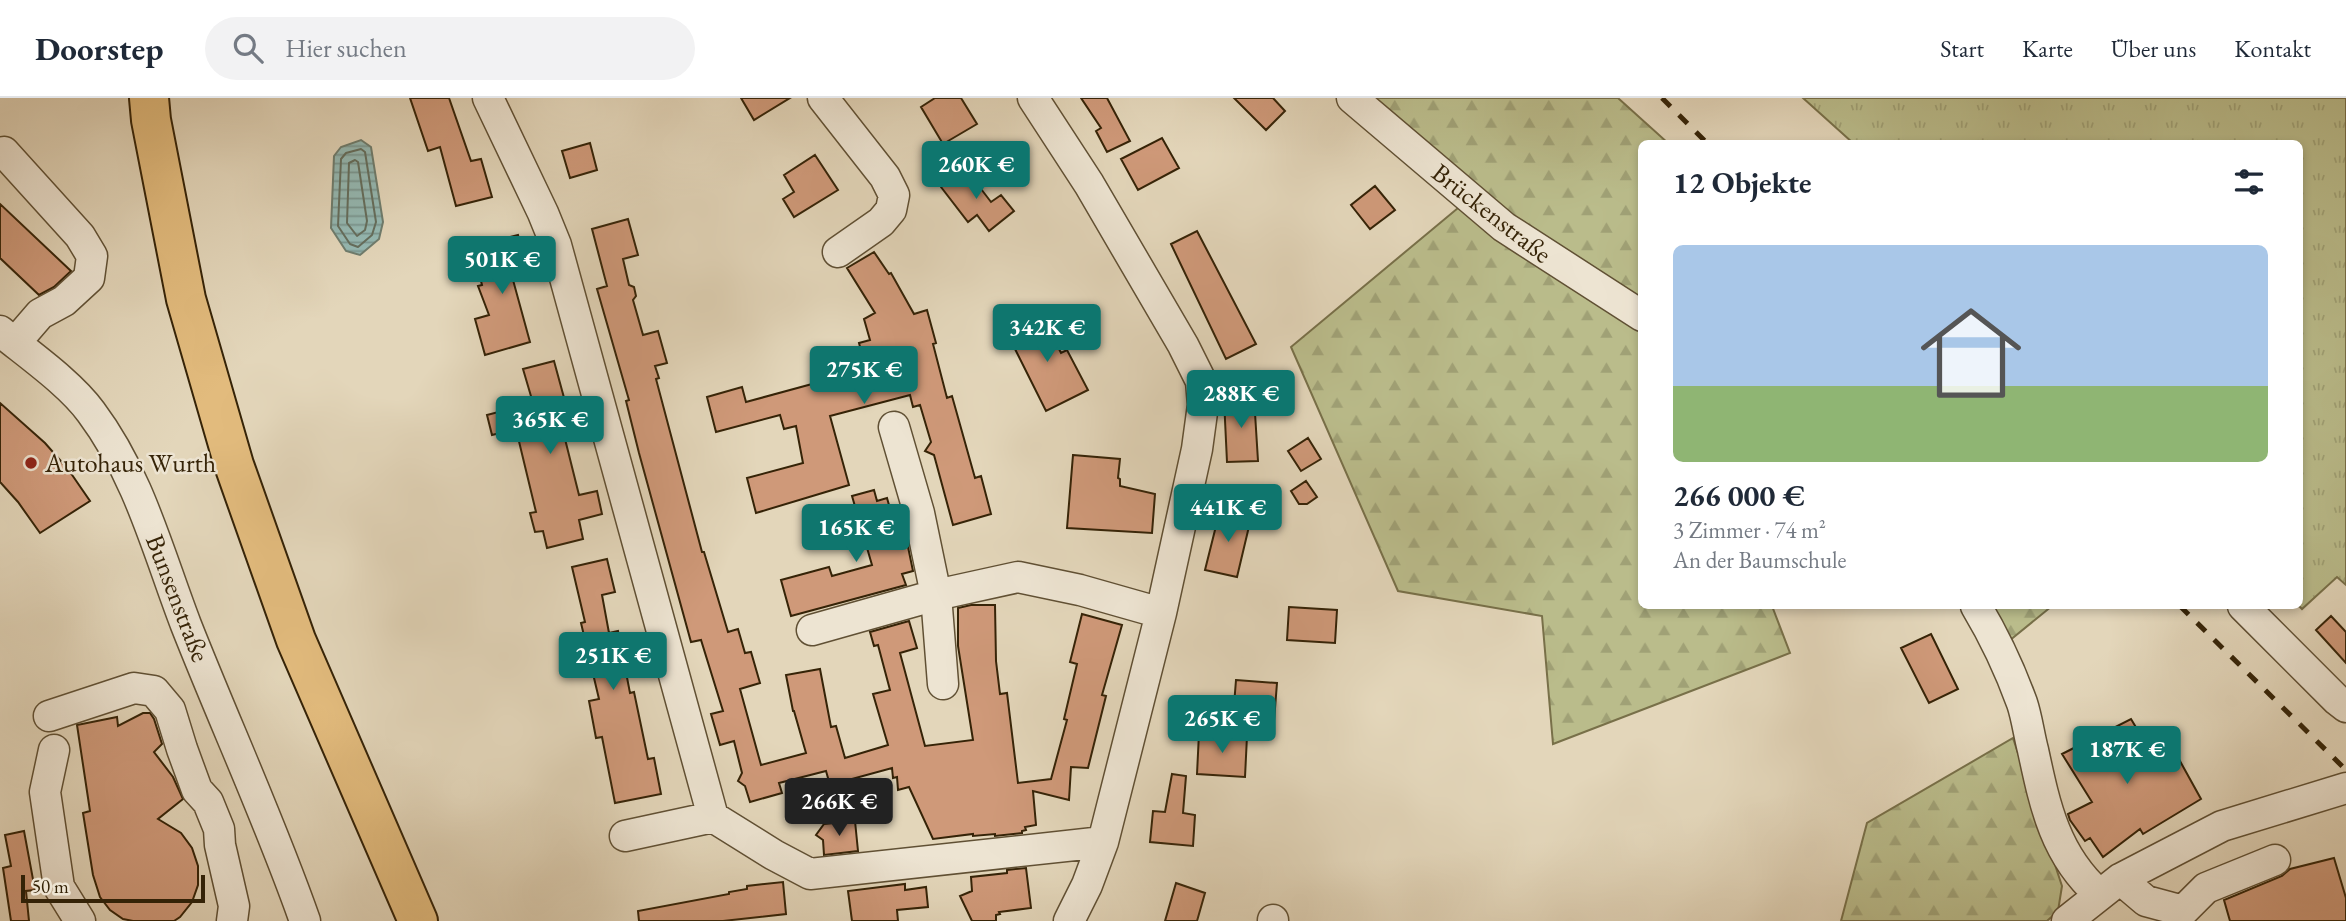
<!DOCTYPE html>
<html lang="de">
<head>
<meta charset="utf-8">
<style>
	body { margin:0; font-family:"EB Garamond",serif; background:#f2f2f3; color:#1f2937; height:100vh; display:flex; flex-direction:column; font-size:26px; white-space:nowrap }
	* { box-sizing:border-box; margin:0 }
	p { font-size:23px; color:#747a83 }
	.icon { flex:none; width:38px; height:38px; fill:none; stroke:currentColor; stroke-width:2; stroke-linecap:round; stroke-linejoin:round }
	.map { position:relative; flex:1; overflow:hidden }
	.details { position:absolute; left:1638px; top:42px; width:665px; height:469px; display:flex; flex-direction:column; background:#fff; border-radius:10px; box-shadow:0 4px 10px #0003 }
	.details>* { flex:none }
	.scale { position:absolute; left:21px; bottom:18px; width:184px; box-sizing:border-box; padding-left:7px; border:4px solid #352307; border-top:0; font-size:19px; line-height:24px; white-space:nowrap; color:#352307; -webkit-text-stroke:5px #ede4d2; paint-order:stroke }
	.price { position:absolute; translate:-50% -60px; padding:0 16px; border-radius:7px; background:#0f766e; color:#fff; font-size:23px; line-height:46px; filter:drop-shadow(0 2px 4px #0008) }
	.price::after { content:''; position:absolute; left:50%; top:42px; width:21px; height:16px; margin-left:-10px; background:inherit; clip-path:polygon(0 0,100% 0,50% 100%) }
	.price.current { background:#222; color:#fff }
	ul { padding:0; list-style:none }
	li { display:grid; align-content:center; gap:14px; height:371px; padding:0 35px }
	li+li { border-top:2px solid #e0e1e3 }
	li span { display:grid; place-items:center; height:217px; border-radius:10px; color:#555 }
	li>.icon { margin-inline-start:auto }
	span .icon { width:126px; height:126px; fill:#fffc; stroke-width:1 }
	li b { font-size:30px }
	h2 { display:flex; justify-content:space-between; align-items:center; height:84px; padding:0 35px; font-size:30px }
	header { display:flex; align-items:center; gap:42px; box-sizing:border-box; height:98px; padding:0 35px; background:#fff; border-bottom:2px solid #e0e1e3 }
	header strong { font-size:33px }
	nav { display:flex; gap:38px; margin-inline-start:auto; font-size:24px }
	.search { width:490px; height:63px; background:#f2f2f3; display:flex; align-items:center; gap:18px; box-sizing:border-box; padding:0 24px; border-radius:38px; color:#747a83; font-size:26px }
	.map>svg:first-child { display:block }
</style>
</head>
<body>
<header>
<strong>Doorstep</strong>
<div class="search"><svg class="icon" aria-label="search" viewBox="0 0 24 24"><circle cx="10" cy="10" r="6"/><path d="M15 15l6 6"/></svg>Hier suchen</div>
<nav><a>Start</a><a>Karte</a><a>Über uns</a><a>Kontakt</a></nav>
</header>
<div class="map">
<svg width="2346" height="823" viewBox="0 0 2346 823">
	<defs>
		<pattern id="grass-tufts" width="24" height="20" patternUnits="userSpaceOnUse" patternTransform="scale(1.75)"><rect width="24" height="20" fill="#babc8b"/><path d="M3 7l-1-3M5 7V3M7 7l1-3M15 17l-1-3M17 17v-4M19 17l1-3" fill="none" stroke="#a0a176"/></pattern>
		<pattern id="forest-firs" width="22" height="20" patternUnits="userSpaceOnUse" patternTransform="scale(1.75)"><rect width="22" height="20" fill="#babc8b"/><path d="M5 1l3.5 6h-7zM16 11l3.5 6h-7z" fill="#a0a176"/></pattern>
		<pattern id="water-rules" width="6" height="5" patternUnits="userSpaceOnUse" patternTransform="scale(1.75)"><rect width="6" height="5" fill="#95b9b3"/><path d="M0 2.5h6" fill="none" stroke="#7a9690"/></pattern>
	</defs>
	<rect width="100%" height="100%" fill="#e3d6ba"/>
	<filter id="stains"><feTurbulence type="fractalNoise" baseFrequency=".00286" numOctaves="4"/><feColorMatrix values="0 0 0 0 .2 0 0 0 0 .09 0 0 0 0 .02 0 0 0 .5 -.17"/></filter>
	<radialGradient id="worn" r=".72"><stop offset=".6" stop-color="#630" stop-opacity="0"/><stop offset="1" stop-color="#630" stop-opacity=".3"/></radialGradient>
	<path fill="url(#grass-tufts)" stroke="#787049" stroke-width="2" d="M1803,0H2346V487L2337,479L2302,511L2299,508L2300,46L1853,45Z"/>
	<path fill="url(#forest-firs)" stroke="#787049" stroke-width="2" d="M1370,0H1618L1668,45L1642,46V508H1772L1790,555L1553,646L1542,518L1398,493L1291,249L1458,110L1475,98Z
		M1989,508H2052L2009,543Z
		M2013,640L2062,788L2058,813L2047,823H1841L1867,725Z"/>
	<path fill="url(#water-rules)" stroke="#6f7d6e" stroke-width="2" d="M361,42L371,49L383,124L379,141L360,157L346,153L331,130L334,58L341,49Z"/>
	<g fill="none" stroke-linecap="round" stroke-linejoin="round">
		<path stroke="#656e5d" stroke-width="2" d="M361,51L365,54L376,124L372,137L358,149L350,146L338,128L341,61L346,55Z
			M355,62L358,64L367,123L365,132L357,138L347,125L349,65Z"/>
	</g>
	<path fill="#cf9979" stroke="#352307" stroke-width="2" d="M410,0H449L471,63L481,61L492,99L456,108L440,49L428,53Z
		M741,0H790L754,22Z
		M935,0H961L977,26L943,46L921,9Z
		M1081,0H1107L1130,43L1107,54L1096,33L1101,30Z
		M1234,0H1273L1285,13L1266,32Z
		M1162,40L1179,70L1138,92L1121,61Z
		M590,45L597,72L570,80L562,53Z
		M815,57L838,92L794,119L783,101L794,94L784,77Z
		M965,70L991,104L1001,97L1014,113L989,133L977,117L968,124L941,89Z
		M1375,88L1395,112L1370,131L1351,107Z
		M0,106L71,173L54,189L39,197L0,160Z
		M628,121L638,157L623,161L629,187L634,189L636,198L633,202L643,237L658,233L667,265L655,268L659,280L656,281L702,454H704L728,534L738,531L745,555L751,554L760,585L740,591L761,667L806,655L794,613H793L786,577L820,571L831,629L836,628L845,660L888,647L873,596L890,592L878,547L874,548L870,534L909,523L917,550L900,555L925,648L973,642L958,548V510L971,507H995L996,563L1000,596L1007,595L1018,685L1051,681L1067,622L1064,621L1077,566L1070,564L1082,516L1122,527L1102,597L1106,598L1088,670L1071,669L1069,702L1033,693L1036,727L1025,729L1026,732L1022,733V735L995,738V736L973,738V736L933,741L909,689L898,692L897,679L893,680L892,670L830,687L826,673L779,685L782,695L750,704L745,688L738,683L742,675L734,643L720,647L711,616L723,613L701,542L691,544L639,355L626,303L629,302L597,191L607,188L592,131Z
		M1197,133L1256,246L1226,261L1171,146Z
		M518,137L528,178L513,182L530,244L485,257L475,221L489,217L478,188L482,187L478,171L486,168L481,146Z
		M874,154L889,176L891,175L914,216L927,212L936,245L933,246L947,300L952,298L975,380L981,378L991,416L953,427L934,357L925,353L931,344L920,307L913,309L910,297L830,318L849,387L756,415L747,380L803,365L796,328L784,331L780,317L716,334L707,299L742,289L746,304L823,283L824,287L867,275L859,245L870,242L864,221L875,215L847,170Z
		M1042,217L1061,255L1067,252L1088,292L1046,313L1007,235Z
		M554,263L569,318L584,314L590,335L565,341L579,397L597,393L602,416L579,422L583,441L547,450L543,433L535,434L530,415L536,414L516,331L492,337L487,317L533,305L523,271Z
		M1254,299L1258,363L1227,364L1224,301Z
		M0,305L45,345L68,371L90,403L40,435L18,404L0,384Z
		M1308,340L1321,361L1301,373L1288,353Z
		M1073,357L1120,361L1118,380L1120,381V388L1155,396L1152,435L1067,430Z
		M1306,383L1317,399L1307,406H1299L1291,393Z
		M874,392L877,403L887,400L900,446L907,444L913,473L902,476L906,487L791,518L781,482L829,469L832,478L872,467L852,398Z
		M1220,412L1251,420L1237,479L1205,472Z
		M607,461L615,494L602,497L609,535L618,533L630,595L634,594L648,661L654,660L661,696L615,705L602,639L596,640L589,603L599,601L581,525L585,524L572,469Z
		M1289,509L1337,512L1335,545L1287,542Z
		M2331,518L2346,534V565L2316,532Z
		M1931,536L1958,591L1929,605L1901,550Z
		M1236,582L1277,585L1274,623L1233,620Z
		M143,615H150L154,621L162,646L154,654L173,679L183,701L158,721L181,735L192,750L198,768V787L192,804L180,819L174,823H133L123,821L110,812L100,799L93,777L83,715L90,713L77,627L117,619L118,628Z
		M2131,621L2152,656L2170,645L2201,701L2143,736L2140,731L2103,759L2090,740L2085,743L2070,722L2068,716L2092,704L2062,656Z
		M1199,635L1247,638L1245,679L1197,676Z
		M1172,676L1186,678L1183,715L1195,717L1193,748L1150,744L1153,713L1165,714Z
		M855,723L858,753L824,757L823,742L816,737L824,726Z
		M24,733L35,792L26,793L29,823H11L3,770L11,768L5,737Z
		M2334,760L2346,800V823H2230L2224,802L2282,778L2290,771Z
		M1026,770L1031,810L999,814L1000,816L996,817V823H972L960,798L972,793L971,779L1007,775V772Z
		M783,784L786,816L723,823H639L638,813L729,796V794L747,791V788Z
		M1176,785L1205,795L1197,823H1165Z
		M905,786V792L926,789L928,809L897,812L898,823H852L848,793Z"/>
	<g fill="none" stroke-linecap="round" stroke-linejoin="round">
		<g stroke="#605034" stroke-width="33">
			<path id="minor" d="M488,0L543,115L556,147L713,719
				M823,0L885,79L894,97L891,112L881,124L838,154
				M1033,0L1089,86L1183,247L1201,283L1203,307L1197,351L1161,515L1103,744L1087,787L1069,823
				M1352,0L1504,129L1642,218
				M4,54L80,138L92,158L89,180L64,203L40,216L15,245
				M0,233C28,256 70,285 91,314C139,378 158,454 186,527C225,626 270,723 305,823
				M894,329L919,415L936,497L943,586
				M1976,508C1994,538 2010,572 2022,605C2027,620 2029,637 2033,652C2045,708 2055,757 2099,796
				M2243,508L2337,602L2346,609
				M812,532L936,497L1018,479L1080,492L1161,515
				M49,618L134,590L154,593L170,612L182,651L197,692L208,704L219,731L220,747L234,808L232,823
				M54,652L45,694L59,789L80,823
				M625,738L713,719L774,757L810,776L1103,744
				M2120,781L2146,803L2183,813L2206,790L2275,762
				M1273,823V822
				M2067,823L2120,781L2222,728L2346,690"/>
		</g>
		<g stroke="#352307" stroke-width="42">
			<path id="major" d="M149,0L151,22L186,201L234,367L296,542L418,823"/>
		</g>
		<use href="#minor" stroke="#ede4d2" stroke-width="30"/>
		<use href="#major" stroke="#e2bb7d" stroke-width="38"/>
		<path stroke="#352307" stroke-width="5" stroke-dasharray="12 12" stroke-linecap="butt" d="M1662,0L1708,46
			M2180,508L2346,672"/>
	</g>
	<circle fill="#8f2418" stroke="#ede4d2" stroke-width="2.5" cx="31" cy="365" r="7"/>
	<g text-anchor="middle" stroke-width="5" stroke-linejoin="round" paint-order="stroke">
		<g font-size="26" fill="#352307" stroke="#ede4d2">
			<text transform="translate(1492 115) rotate(38)" y="9">Brückenstraße</text>
			<text transform="translate(178 500) rotate(69)" y="9">Bunsenstraße</text>
		</g>
		<g font-size="26" fill="#352307" stroke="#ede4d2" text-anchor="start">
			<text x="45" y="374">Autohaus Wurth</text>
		</g>
	</g>
	<rect width="100%" height="100%" filter="url(#stains)"/>
	<rect width="100%" height="100%" fill="url(#worn)"/>
</svg>
<div class="scale">50 m</div>
<b class="price" style="left:976px;top:103px">260K €</b>
<b class="price" style="left:502px;top:198px">501K €</b>
<b class="price" style="left:1047px;top:266px">342K €</b>
<b class="price" style="left:864px;top:308px">275K €</b>
<b class="price" style="left:1241px;top:332px">288K €</b>
<b class="price" style="left:550px;top:358px">365K €</b>
<b class="price" style="left:1228px;top:446px">441K €</b>
<b class="price" style="left:856px;top:466px">165K €</b>
<b class="price" style="left:613px;top:594px">251K €</b>
<b class="price" style="left:1222px;top:657px">265K €</b>
<b class="price" style="left:2127px;top:688px">187K €</b>
<b class="price current" style="left:839px;top:740px">266K €</b>
<section class="details">
<h2>12 Objekte<svg class="icon" aria-label="filters" viewBox="0 0 24 24"><path d="M4 7h16M4 17h16"/><circle cx="9" cy="7" r="2"/><circle cx="15" cy="17" r="2"/></svg></h2>
<ul>
<li><span style="background:linear-gradient(#a9c7e8 65%,#8fb573 0)"><svg class="icon" aria-label="home" viewBox="0 0 24 24"><path d="M3 11l9-7 9 7M6 9v11h12V9"/></svg></span><div><b>266 000 €</b><p>3 Zimmer · 74 m²</p><p>An der Baumschule</p></div></li>
</ul>
</section>
</div>
</body>
</html>
